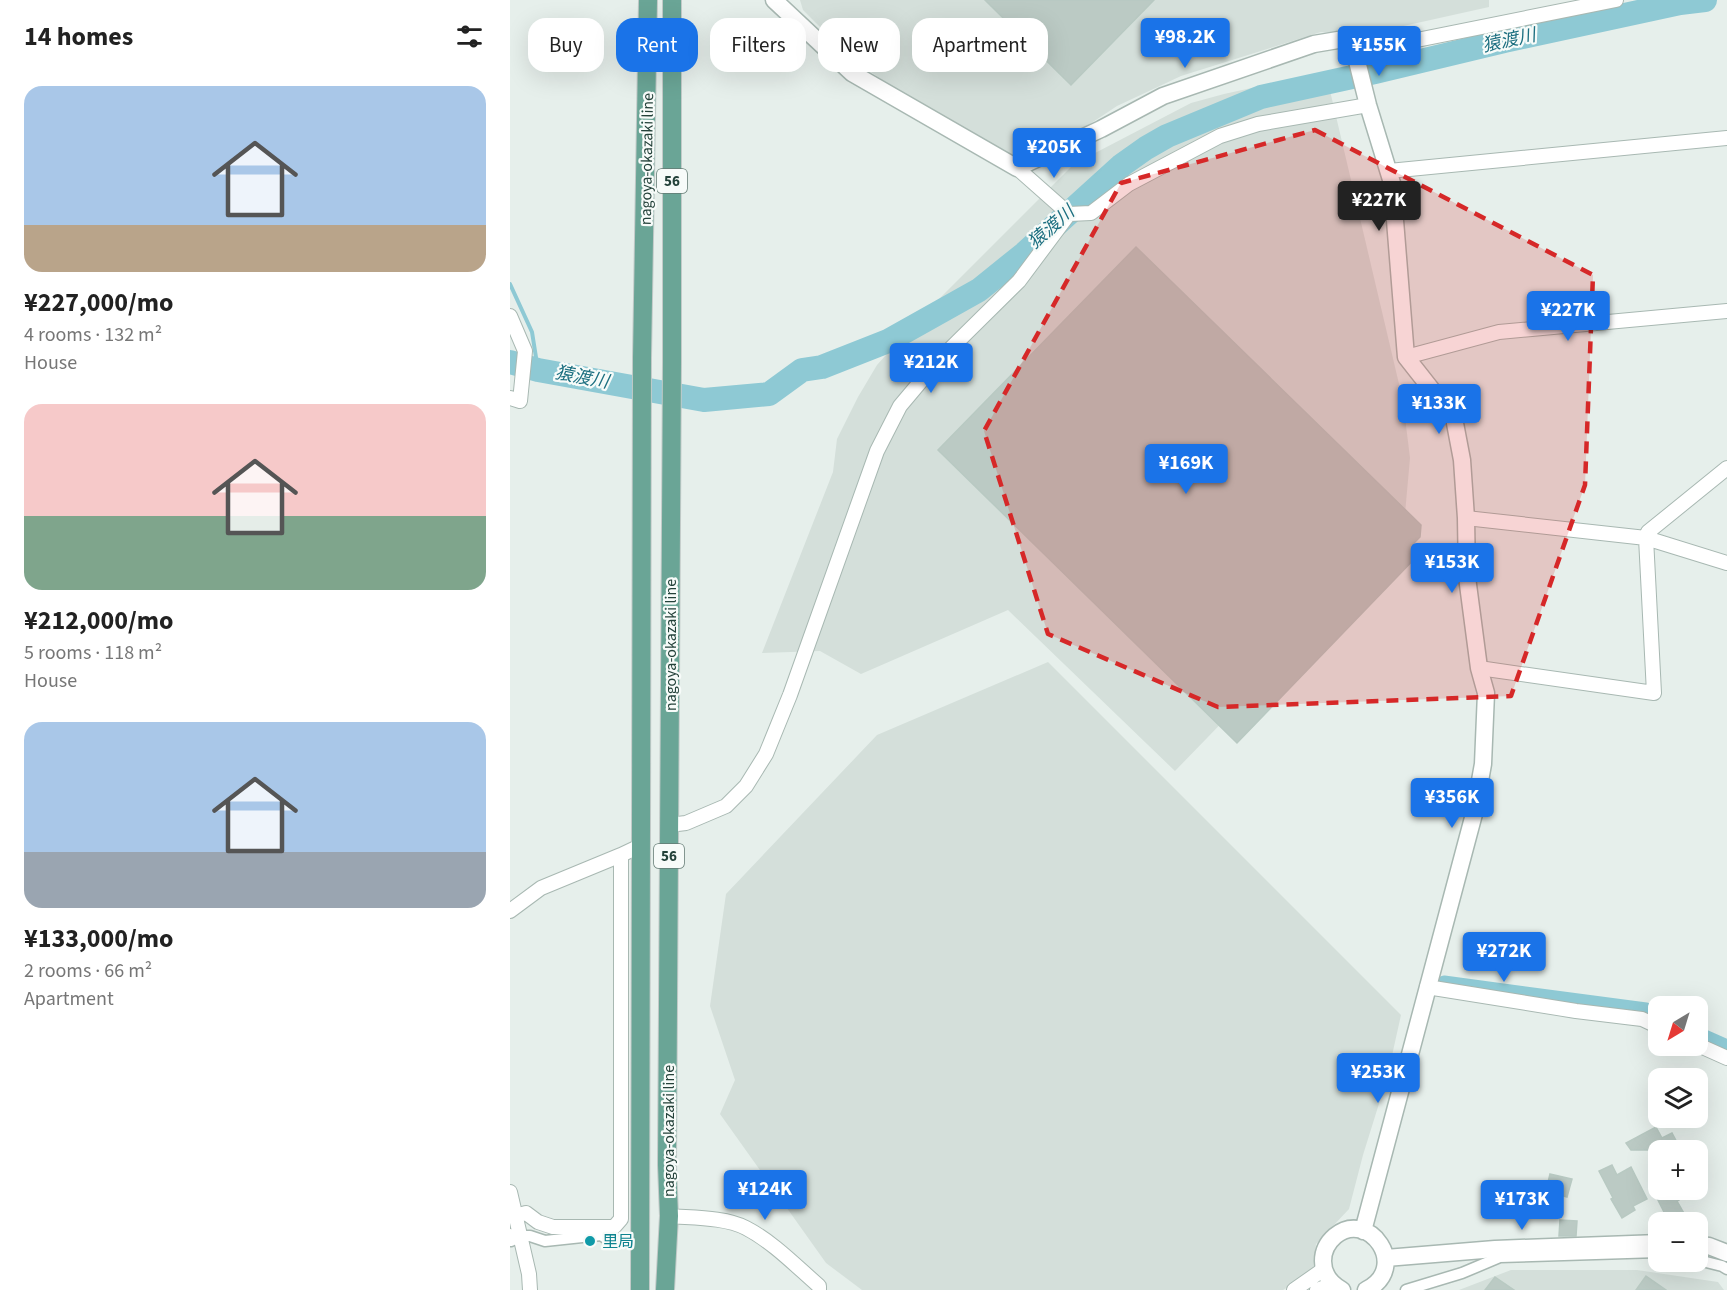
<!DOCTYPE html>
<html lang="en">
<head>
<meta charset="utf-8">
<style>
	body { margin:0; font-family:"Source Sans 3","Noto Sans JP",sans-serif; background:#f6f6f6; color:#222; height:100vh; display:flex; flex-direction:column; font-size:22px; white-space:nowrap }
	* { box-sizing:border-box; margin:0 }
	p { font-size:20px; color:#767676 }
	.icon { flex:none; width:33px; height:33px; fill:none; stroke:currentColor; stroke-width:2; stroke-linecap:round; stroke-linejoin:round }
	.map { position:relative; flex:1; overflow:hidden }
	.side { display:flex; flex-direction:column; background:#fff; width:510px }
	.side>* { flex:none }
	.hud { position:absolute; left:18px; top:18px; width:570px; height:54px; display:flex; gap:12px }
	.needle { width:39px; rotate:218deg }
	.buttons { position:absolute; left:1138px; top:996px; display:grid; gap:12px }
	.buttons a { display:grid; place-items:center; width:60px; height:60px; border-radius:12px; background:#fff; box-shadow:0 6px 24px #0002; font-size:30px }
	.price { position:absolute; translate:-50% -51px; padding:0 14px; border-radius:6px; background:#1a73e8; color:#fff; font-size:20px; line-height:39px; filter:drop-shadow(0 2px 3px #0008) }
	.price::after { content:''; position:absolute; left:50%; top:36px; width:18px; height:14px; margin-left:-9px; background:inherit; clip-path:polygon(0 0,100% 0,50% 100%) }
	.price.current { background:#222; color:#fff }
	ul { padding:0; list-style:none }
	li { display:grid; align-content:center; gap:12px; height:318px; padding:0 24px }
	li span { display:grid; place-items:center; height:186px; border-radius:18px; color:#555 }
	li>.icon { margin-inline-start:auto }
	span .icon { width:108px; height:108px; fill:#fffc; stroke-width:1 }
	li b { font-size:26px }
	h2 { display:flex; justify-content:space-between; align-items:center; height:72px; padding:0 24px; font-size:26px }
	.chip { padding:0 21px; border-radius:18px; background:#fff; box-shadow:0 6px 24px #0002; font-size:21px; line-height:54px }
	.chip.current { background:#1a73e8; color:#fff }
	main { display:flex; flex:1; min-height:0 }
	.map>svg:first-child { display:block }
</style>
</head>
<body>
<main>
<section class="side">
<h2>14 homes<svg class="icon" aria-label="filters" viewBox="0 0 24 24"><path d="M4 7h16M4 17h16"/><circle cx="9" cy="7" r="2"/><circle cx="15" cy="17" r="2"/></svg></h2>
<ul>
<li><span style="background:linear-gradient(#a9c7e8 75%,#b9a48a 0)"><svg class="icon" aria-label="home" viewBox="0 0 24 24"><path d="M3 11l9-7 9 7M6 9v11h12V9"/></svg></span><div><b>¥227,000/mo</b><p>4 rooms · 132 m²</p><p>House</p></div></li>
<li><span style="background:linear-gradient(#f6c9c9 60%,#7fa58c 0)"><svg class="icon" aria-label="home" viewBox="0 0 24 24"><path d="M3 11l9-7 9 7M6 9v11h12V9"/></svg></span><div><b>¥212,000/mo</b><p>5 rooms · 118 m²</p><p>House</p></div></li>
<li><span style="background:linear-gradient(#a9c7e8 70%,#9aa5b1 0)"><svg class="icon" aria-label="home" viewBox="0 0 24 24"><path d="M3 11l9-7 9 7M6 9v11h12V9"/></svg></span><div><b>¥133,000/mo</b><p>2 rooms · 66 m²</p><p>Apartment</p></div></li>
</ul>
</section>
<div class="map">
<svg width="1217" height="1290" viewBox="0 0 1217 1290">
	<rect width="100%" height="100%" fill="#e6efeb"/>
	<path fill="#d4dfda" d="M290,0H979V7L853,35L811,32L671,76L607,106L515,167L503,170L342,59L293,10Z
		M810,73L817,78L893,401L900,458L893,536L665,771L498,610L351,674L310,651L252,653L323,472L327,439L348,397L367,365L400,328L564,164L681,103L714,94Z
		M538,662L891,1015L877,1078L853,1155L839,1209L806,1244L803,1270L797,1276L773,1290H352L316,1263L210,1114L225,1080L200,1006L216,894L367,735Z
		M1001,1270H1127L1208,1282L1214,1290H949Z"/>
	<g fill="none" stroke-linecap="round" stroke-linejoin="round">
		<path stroke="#8ec9d4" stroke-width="4" d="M0,284L22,332L28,370"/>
		<path stroke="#8ec9d4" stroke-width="15" d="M934,983L1136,1010L1149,1016
			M1188,1034L1217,1047"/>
		<path stroke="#8ec9d4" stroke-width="24" d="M0,362L28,370L194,400L259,394L292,370L312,367L378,341L469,290L515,253L612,165L636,148L657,136L751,97L865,72L994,41L1170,3L1195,0"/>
	</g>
	<path fill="#bbcac4" stroke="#b8c9c2" stroke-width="1.5" d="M475,0H644L561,85Z
		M626,247L911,525L910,537L903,544L911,552L727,743L428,450Z
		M1146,1127L1152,1138L1162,1133L1171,1150H1121L1116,1143Z
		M1102,1165L1107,1175L1121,1167L1137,1199L1123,1206L1125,1210L1112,1218L1101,1199L1103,1198L1089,1171Z
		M1040,1174L1062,1179L1057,1197L1036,1191Z
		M1159,1190H1164L1169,1200L1167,1201L1179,1222H1159L1146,1196Z
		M1050,1220L1067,1221L1066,1236H1049Z
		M1136,1276L1156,1290H1126Z
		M985,1277L1004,1290H975Z"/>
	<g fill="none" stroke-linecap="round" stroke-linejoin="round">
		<g stroke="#a8b8b2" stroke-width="13">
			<path id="pedestrian" d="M0,1234L1,1241L11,1236H20L35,1241L91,1235L100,1241L116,1242
				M1188,1260L1212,1266L1217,1269
				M896,1290L952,1273L990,1257L1149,1252"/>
		</g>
		<g stroke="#a8b8b2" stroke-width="16">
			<path id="minor" d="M857,50L1106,0
				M507,168L559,214
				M879,171L1217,138
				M0,316L15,351L10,401L0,398
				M896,357L989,332L1217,311
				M956,518L1136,538L1217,563
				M969,668L1144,693L1136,538L1138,532L1217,468
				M159,825L176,823L216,806L236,786L256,754L280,695L367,451L390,406L427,362L509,281L559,214L581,213L619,184L710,136L748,124L858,105
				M0,911L31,888L111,855L130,846
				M917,987L1066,1011L1132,1019L1149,1027
				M1188,1045L1217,1058
				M0,1192L19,1274L20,1290
				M5,1216L16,1213L28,1222L43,1227H104L111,1219V855
				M159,1216C182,1218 215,1217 236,1228C263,1242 286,1266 309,1286V1290
				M784,1290L814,1269
				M807,1290L823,1284"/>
		</g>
		<g stroke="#a8b8b2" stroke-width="19">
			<path id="tertiary" d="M264,0L342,73L507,168L591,129L653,96L804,44L834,39L844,50H857
				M846,57L858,105L882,183L896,357L944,418L952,460L956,518L957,577L969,668L976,693L973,764L964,814L853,1231
				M1188,1245L1199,1246L1217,1253
				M876,1258L985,1249L1149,1243
				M832,1290C821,1284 813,1274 813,1261C813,1251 818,1242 825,1236C859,1208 901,1268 856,1290"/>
		</g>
		<g stroke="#c2cac8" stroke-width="20">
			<path id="primary" d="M130,1290L132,358L138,0
				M155,1290L159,1216L157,1165L162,362V0"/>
		</g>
		<use href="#pedestrian" stroke="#fff" stroke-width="10"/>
		<use href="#minor" stroke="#fff" stroke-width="14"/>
		<use href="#tertiary" stroke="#fff" stroke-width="16"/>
		<use href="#primary" stroke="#6aa596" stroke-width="18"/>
	</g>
	<path fill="#d62828" fill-opacity="0.2" stroke="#d62828" stroke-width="4.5" stroke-dasharray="12 8" stroke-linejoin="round" d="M805,130L1083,275L1075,485L1001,696L708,707L538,634L474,431L611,183Z"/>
	<circle fill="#0f9aa8" stroke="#f7fbf9" stroke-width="2" cx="80" cy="1241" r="6"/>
	<g text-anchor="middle" stroke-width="4.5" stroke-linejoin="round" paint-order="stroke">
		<g fill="#f7fbf9" stroke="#637a73" stroke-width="1.5">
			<rect x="147" y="169" width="30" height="24" rx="4.5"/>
			<rect x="144" y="844" width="30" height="24" rx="4.5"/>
		</g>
		<g font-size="15" font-weight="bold" fill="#24423a">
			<text x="162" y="186">56</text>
			<text x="159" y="861">56</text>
		</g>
		<g font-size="16" fill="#24423a" stroke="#f7fbf9">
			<text transform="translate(136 159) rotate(-89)" y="6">nagoya-okazaki line</text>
			<text transform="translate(160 645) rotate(-90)" y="6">nagoya-okazaki line</text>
			<text transform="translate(158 1131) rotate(-90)" y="6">nagoya-okazaki line</text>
		</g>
		<g font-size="16" fill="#0d838f" stroke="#f7fbf9" text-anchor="start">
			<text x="92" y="1247">里局</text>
		</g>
		<g font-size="18" font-style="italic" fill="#1c6f80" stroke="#f7fbf9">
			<text transform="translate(999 40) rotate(-12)" y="6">猿渡川</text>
			<text transform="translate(541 227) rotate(-41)" y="6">猿渡川</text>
			<text transform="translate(72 377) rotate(11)" y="6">猿渡川</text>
		</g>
	</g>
</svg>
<div class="buttons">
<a><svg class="needle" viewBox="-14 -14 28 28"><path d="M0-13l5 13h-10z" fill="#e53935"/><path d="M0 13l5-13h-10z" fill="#767676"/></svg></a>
<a><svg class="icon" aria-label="layers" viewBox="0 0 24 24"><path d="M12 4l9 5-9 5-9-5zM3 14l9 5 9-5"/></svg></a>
<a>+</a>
<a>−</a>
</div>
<b class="price" style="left:675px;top:69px">¥98.2K</b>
<b class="price" style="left:869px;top:77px">¥155K</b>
<b class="price" style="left:544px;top:179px">¥205K</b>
<b class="price current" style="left:869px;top:232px">¥227K</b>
<b class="price" style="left:1058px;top:342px">¥227K</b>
<b class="price" style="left:421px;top:394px">¥212K</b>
<b class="price" style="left:929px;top:435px">¥133K</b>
<b class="price" style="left:676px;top:495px">¥169K</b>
<b class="price" style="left:942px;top:594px">¥153K</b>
<b class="price" style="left:942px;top:829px">¥356K</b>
<b class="price" style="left:994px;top:983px">¥272K</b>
<b class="price" style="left:868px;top:1104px">¥253K</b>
<b class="price" style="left:255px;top:1221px">¥124K</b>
<b class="price" style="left:1012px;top:1231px">¥173K</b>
<div class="hud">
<a class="chip">Buy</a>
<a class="chip current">Rent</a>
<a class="chip">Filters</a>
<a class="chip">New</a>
<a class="chip">Apartment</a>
</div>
</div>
</main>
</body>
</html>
